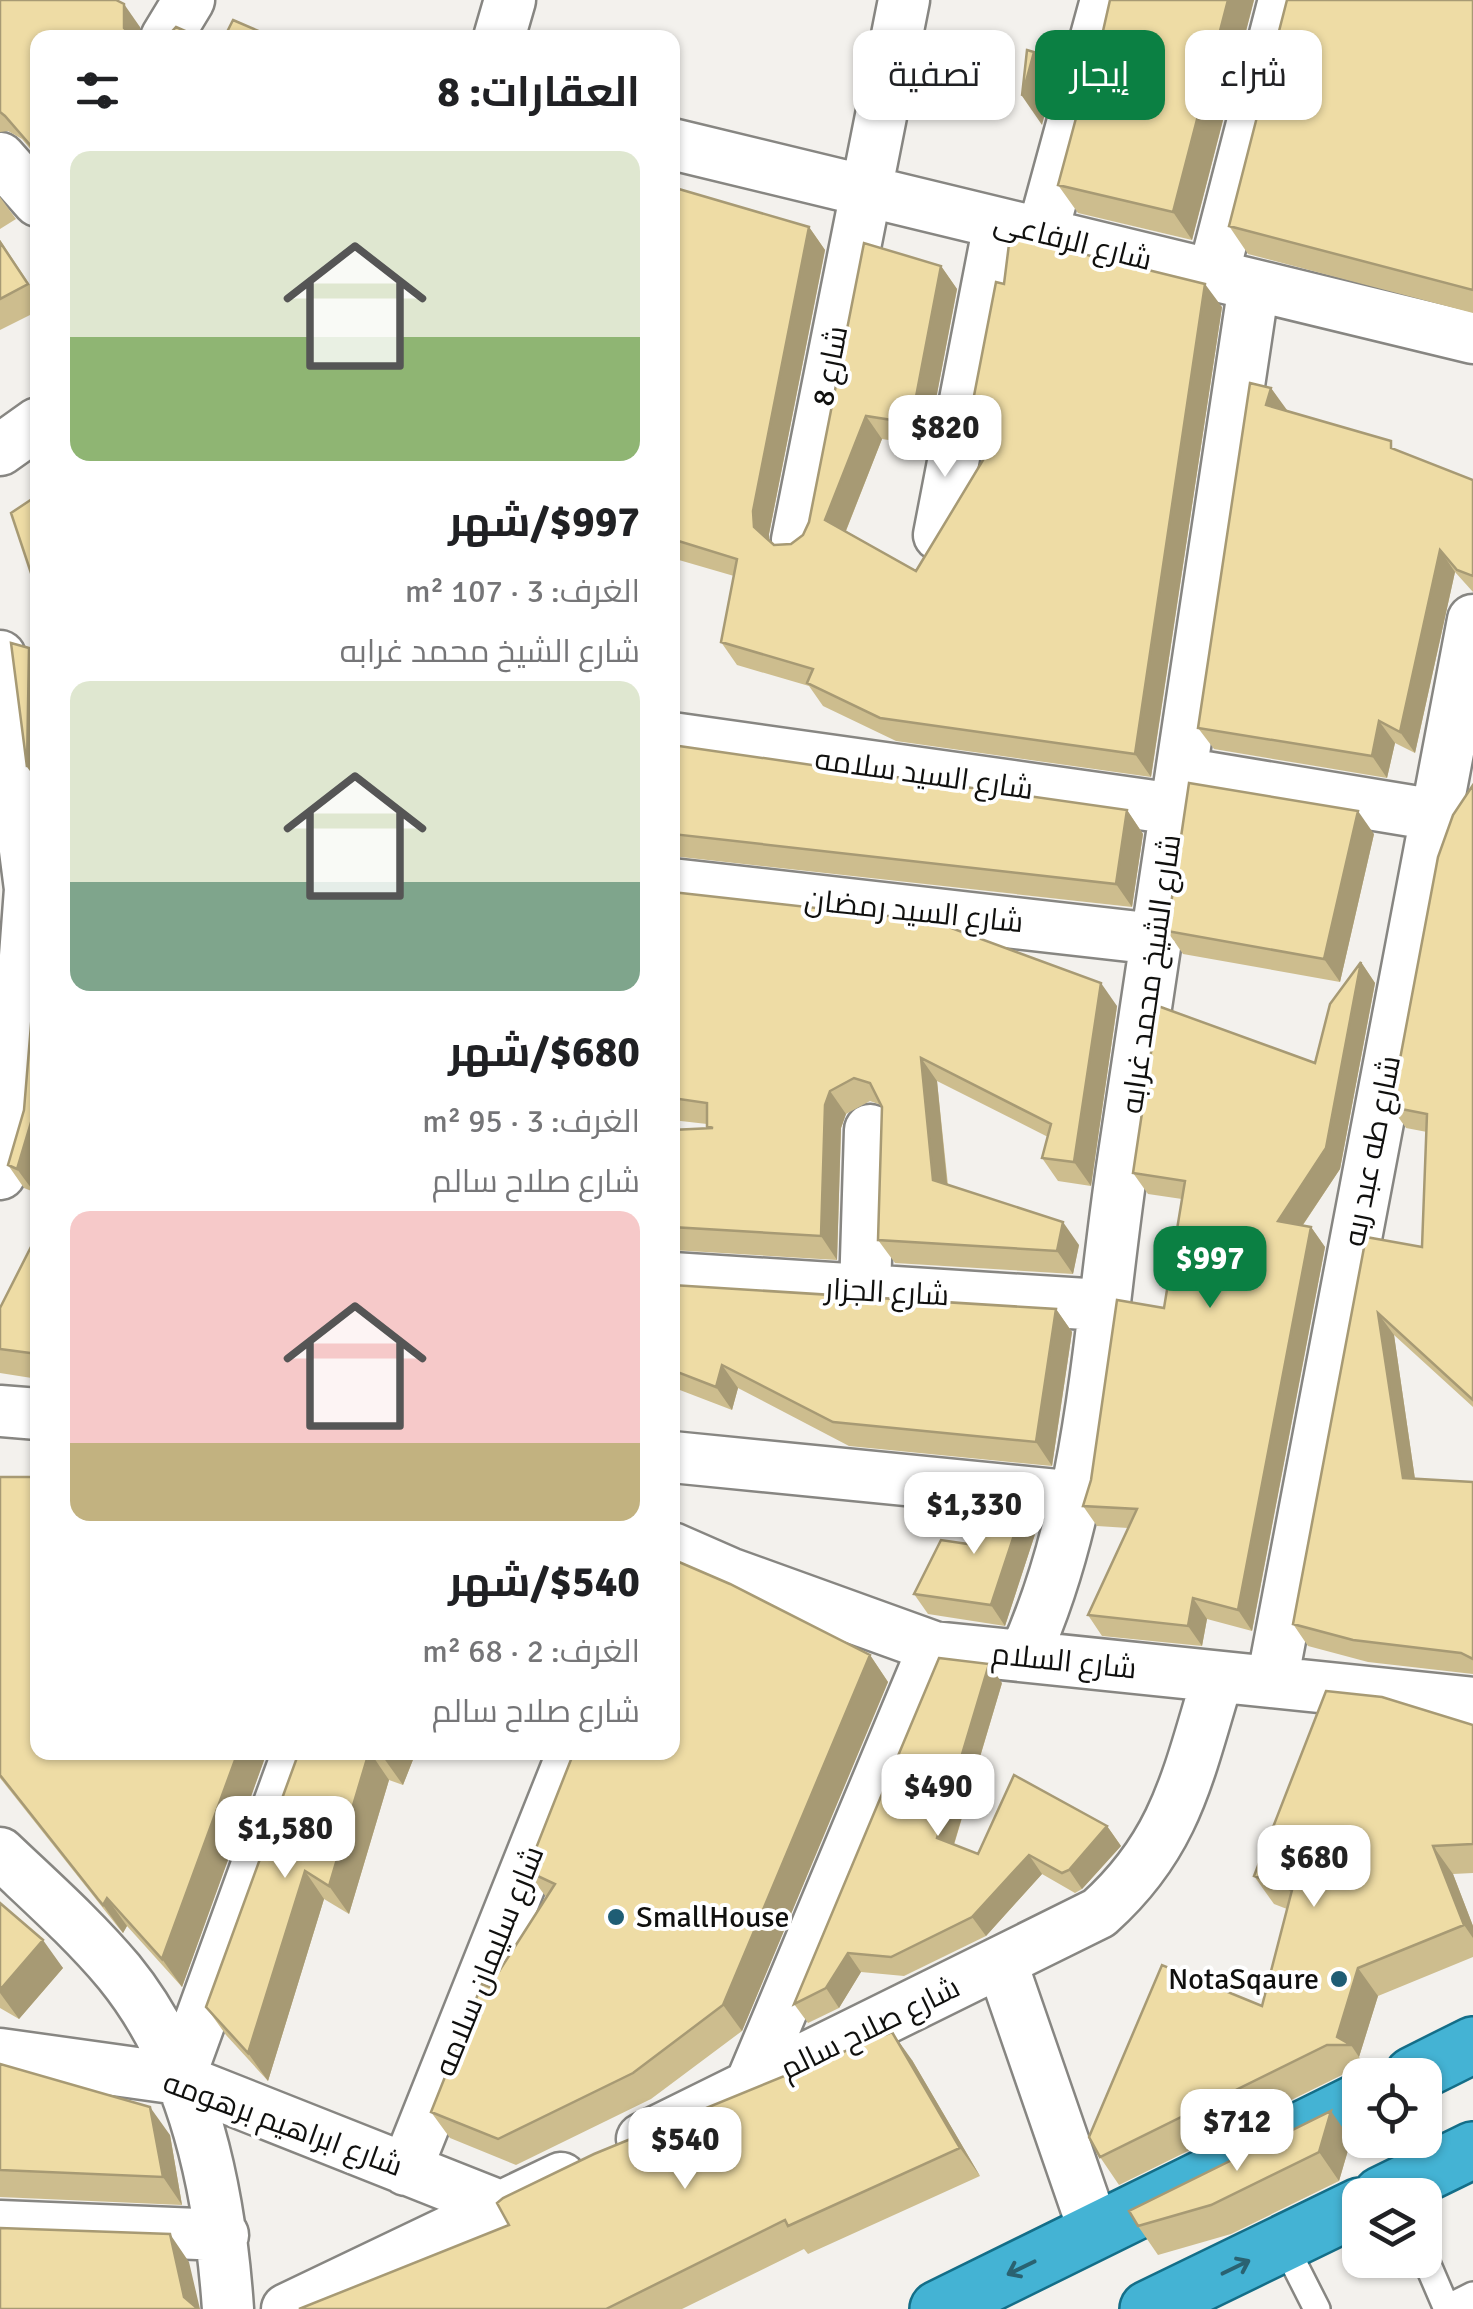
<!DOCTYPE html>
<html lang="ar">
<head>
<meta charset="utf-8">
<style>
	body { margin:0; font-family:Signika,Cairo,sans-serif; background:#f6f6f6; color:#202124; direction:rtl; height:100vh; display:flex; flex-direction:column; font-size:38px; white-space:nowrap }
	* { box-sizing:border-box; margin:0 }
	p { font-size:32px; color:#757577 }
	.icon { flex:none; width:55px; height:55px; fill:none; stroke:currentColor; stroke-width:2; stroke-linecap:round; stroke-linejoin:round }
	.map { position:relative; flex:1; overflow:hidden; direction:ltr }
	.drawer { position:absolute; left:30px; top:30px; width:650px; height:1730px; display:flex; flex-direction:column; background:#fff; border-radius:20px; box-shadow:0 2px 8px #0004; direction:rtl }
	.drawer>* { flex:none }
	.hud { position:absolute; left:710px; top:30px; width:612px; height:90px; direction:rtl; display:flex; gap:20px }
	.tools { position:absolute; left:1342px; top:2058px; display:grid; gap:20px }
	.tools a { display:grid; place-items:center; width:100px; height:100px; border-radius:20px; background:#fff; box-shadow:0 2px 8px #0004; font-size:50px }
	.price { position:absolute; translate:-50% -85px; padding:0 22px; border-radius:20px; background:#fff; color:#222; font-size:32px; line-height:65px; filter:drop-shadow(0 2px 5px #0008) }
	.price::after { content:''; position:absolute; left:50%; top:60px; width:30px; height:22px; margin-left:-15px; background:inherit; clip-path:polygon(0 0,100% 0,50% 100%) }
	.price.on { background:#0b8043; color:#fff }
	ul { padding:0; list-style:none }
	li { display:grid; align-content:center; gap:20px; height:530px; padding:0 40px }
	li span { display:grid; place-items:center; height:310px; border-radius:20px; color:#555 }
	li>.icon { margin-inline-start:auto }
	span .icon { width:180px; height:180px; fill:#fffc; stroke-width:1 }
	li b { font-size:42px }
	h2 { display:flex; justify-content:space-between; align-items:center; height:120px; padding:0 40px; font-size:42px }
	.tag { padding:0 35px; border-radius:20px; background:#fff; box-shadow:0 2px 8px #0004; font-size:35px; line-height:90px }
	.tag.on { background:#0b8043; color:#fff }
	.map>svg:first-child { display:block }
</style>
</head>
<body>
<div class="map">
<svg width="1473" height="2309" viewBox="0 0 1473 2309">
	<rect width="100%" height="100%" fill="#f3f1ed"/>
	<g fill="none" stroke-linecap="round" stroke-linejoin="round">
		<g stroke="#878682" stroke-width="30">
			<path id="service" d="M1284,2244L1317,2309
				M1425,2258L1447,2309
				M1447,2308L1473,2295"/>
		</g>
		<g stroke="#878682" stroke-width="55">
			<path id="minor" d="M166,38L189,0
				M499,38L510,0
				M672,144L1473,338
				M0,158L38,201
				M1042,234L1106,0
				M1213,275L1284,0
				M0,450L38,423
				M939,535L999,224
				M797,540L904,0
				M0,656L30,889L12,1131L0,1174
				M672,738L1175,809
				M1181,773L1436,815
				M672,884L1156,939
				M672,1278L1102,1305
				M865,1291L870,1130
				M0,1411L38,1414
				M672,1457L1077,1497
				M672,1548L729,1573L934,1647L1473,1703
				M1024,1656C1094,1502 1098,1327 1123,1161C1167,869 1210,577 1254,285
				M1272,1682L1473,620
				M0,1853C41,1892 83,1929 119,1972C195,2065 220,2192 228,2309
				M1002,1964L1095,2233
				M0,2054L179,2079L502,2207
				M179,2079L298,1752
				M750,2086L934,1647
				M642,2139L1099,1913C1177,1843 1188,1774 1218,1677
				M406,2170L573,1752
				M0,2226L223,2235
				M287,2309L561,2178"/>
		</g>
		<g stroke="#146e88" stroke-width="60">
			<path id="trunk" d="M1413,2075L1473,2045
				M1381,2195L1473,2150
				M938,2309L1360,2101
				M1148,2309L1360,2206"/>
		</g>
		<use href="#service" stroke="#fff" stroke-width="25"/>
		<use href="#minor" stroke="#fff" stroke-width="50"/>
		<use href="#trunk" stroke="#44b3d4" stroke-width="55"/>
	</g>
	<path fill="#cdbd8e" d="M0,0L140,27V38H38V158L22,139L8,131L0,132Z
		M1110,0H1254L1192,240L1078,213L1058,185L1094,71Z
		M1473,0V313L1248,254L1229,226Z
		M672,187L809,227L825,250L769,534V540L774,545L791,544L803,535L941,266L957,289L927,446L882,439L846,531L916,571L986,456L984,455L967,432L1004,284L1222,307L1151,777L896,741L823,706L809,686L737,665L721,642L734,576L672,558Z
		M0,197L16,219L0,229Z
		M0,240L38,297V311L0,330Z
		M1271,388L1286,411L1397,450L1473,480V592L1455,572L1415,753L1395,743L1387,778L1214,749L1198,728Z
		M672,745L1127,810L1143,834L1132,907L672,856Z
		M1473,785V1407L1394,1335L1415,1479L1473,1482V1674L1368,1662L1308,1646L1293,1624L1366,1237L1422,1247L1427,1132L1406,1128L1391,1107Z
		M1374,834L1340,982L1183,954L1167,931Z
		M672,892L952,923L957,931L1117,1006L1091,1186L1058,1181L1042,1158L1048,1137L937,1081L948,1185L1079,1245L1073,1274L895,1263L878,1240L882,1107L881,1105L870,1101L846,1114L841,1128L837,1260L672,1250V1130L708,1128L707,1124L672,1120Z
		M1361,962L1375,983L1340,1169L1303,1225L1311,1227L1325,1247L1252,1631L1207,1619L1202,1646L1102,1636L1088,1615L1128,1528L1097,1526L1083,1506L1164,1308L1182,1199L1148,1194L1133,1173L1315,1063Z
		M38,988V1178L34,1192L24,1188L8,1165L24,1110Z
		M38,1233V1379L0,1373V1308Z
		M672,1285L1056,1309L1072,1332L1052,1466L849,1446L738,1388L732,1410L672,1387Z
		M0,1477L38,1752H267L182,1987L127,1926L123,1933L118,1927L0,1778Z
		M1039,1522L1005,1626L928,1614L914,1594L968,1544Z
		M870,1655L888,1682L742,2031L651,2099L516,2165L450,2138L431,2112L489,1987L546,1897L527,1871Z
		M1002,1683L954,1845L978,1854L1107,1826L1121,1846L1082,1889L1075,1893L1042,1874L986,1936L904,1976L861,1972L839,2008L808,2023L794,2004Z
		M1473,1725V1873L1453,1874L1473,1926V1957L1378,1996L1359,2057L1370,2072L1346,2073L1119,2185L1100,2157L1262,2006L1287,1909L1274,1904L1254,1876Z
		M299,1752H416L403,1785L389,1780L349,1914L324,1899L268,2081L226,2035L206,2007Z
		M0,1903L63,1968L19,2019L0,2008Z
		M912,2060L980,2176L808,2254L804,2249L682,2309H299L509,2225Z
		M0,2064L170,2135L182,2205L0,2197Z
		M1351,2140L1339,2181L1231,2234L1158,2255L1138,2226L1129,2211Z"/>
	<path fill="#a79a74" d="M1228,0H1254L1192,240L1173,212Z
		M124,4L140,27V38H131L124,28Z
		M1034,52L1054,81L1042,125L1022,96Z
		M809,227L825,250L769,534L770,550L754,527L753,511Z
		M941,266L957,289L927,446L911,423Z
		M1205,284L1222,307L1151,777L1135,754Z
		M1271,388L1287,410L1282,427L1266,405Z
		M866,416L882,439L841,543L825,520Z
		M1440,550L1455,572L1415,753L1400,732Z
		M29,648L38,660V782L27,767Z
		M1379,721L1395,743L1387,778L1372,756Z
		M1127,810L1143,834L1132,907L1116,884Z
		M1358,811L1374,834L1340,982L1324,959Z
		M1361,962L1375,983L1340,1169L1292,1241L1278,1221Z
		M1101,983L1117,1006L1091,1186L1074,1162Z
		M921,1058L937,1081L949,1203L933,1180Z
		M830,1091L846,1114L841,1128L837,1260L821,1236L825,1105Z
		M38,1099V1178L34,1192L17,1169Z
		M1063,1222L1079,1245L1073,1274L1057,1251Z
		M1311,1227L1325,1247L1252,1631L1238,1610Z
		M1056,1309L1072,1332L1052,1466L1036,1442Z
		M1378,1313L1394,1335L1418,1500L1403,1478Z
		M722,1365L738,1388L732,1410L716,1387Z
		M1025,1502L1039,1522L1005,1626L991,1605Z
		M1193,1598L1207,1619L1202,1646L1188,1626Z
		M870,1655L888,1682L742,2031L723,2005Z
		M989,1664L1002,1683L950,1857L937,1838Z
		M238,1752H267L182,1987L162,1959Z
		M370,1752L389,1780L349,1914L329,1886Z
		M385,1752H416L403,1785L383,1757Z
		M1107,1826L1121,1846L1082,1889L1069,1870Z
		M1433,1846L1453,1874L1473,1926V1938L1464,1925Z
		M1029,1855L1042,1874L986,1936L972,1917Z
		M305,1871L324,1899L268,2081L248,2053Z
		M107,1898L127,1926L123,1933L103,1905Z
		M43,1940L63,1968L19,2019L0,1993V1990Z
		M848,1953L861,1972L839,2008L826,1988Z
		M1358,1968L1378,1996L1359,2057L1351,2045L1337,2037Z
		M892,2032L912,2060L980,2176L960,2148Z
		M150,2107L170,2135L182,2205L163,2177Z
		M1331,2111L1351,2140L1339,2181L1319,2152Z
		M170,2234L189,2262L200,2309H193L184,2297Z"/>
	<path fill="#eedca5" stroke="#a79a74" stroke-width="2.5" d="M0,0H116L124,4V28L134,38H38V154L5,116L0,112Z
		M1110,0H1228L1173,212L1058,185L1089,70L1094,71Z
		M1287,0H1473V290L1229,226Z
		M233,20L275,38H224Z
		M176,27L201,38H166Z
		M1027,50L1034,52L1022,96Z
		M672,187L809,227L753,511L754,527L774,545L791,544L803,535L809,522L864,243L941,266L911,423L866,416L825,520L916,571L997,437L967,432L996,282L1004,284L1010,236L1205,284L1135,754L880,718L807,683L813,669L721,642L737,559L672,539Z
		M0,242L28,284L0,299Z
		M1250,383L1271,388L1266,405L1391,441V448L1473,480V576L1457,570L1440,550L1400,732L1379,721L1372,756L1198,728Z
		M38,495V594L11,513Z
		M11,643L29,648L27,767Z
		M672,745L1127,810L1116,884L672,834Z
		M1189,783L1358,811L1324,959L1167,931Z
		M1473,785V1400L1378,1313L1403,1478L1473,1482V1659L1461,1653L1353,1640L1293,1624L1366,1237L1422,1247L1427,1114L1391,1107L1438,857L1453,815Z
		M672,892L952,923L951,928L1101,983L1074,1162L1042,1158L1051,1124L921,1058L933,1180L1063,1222L1057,1251L878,1240L882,1107L870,1083L854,1078L830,1091L825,1105L821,1236L672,1227V1130L713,1128L707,1126V1103L672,1098Z
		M1361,962L1326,1148L1278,1221L1311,1227L1238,1610L1193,1598L1188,1626L1088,1615L1137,1509L1083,1506L1091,1480L1117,1300L1164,1308L1185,1181L1133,1173L1158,1006L1315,1063L1330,1004Z
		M34,988H38V1099L17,1169L8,1165L24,1110Z
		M38,1233V1354L0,1349V1308Z
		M672,1285L1056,1309L1036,1442L833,1422L722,1365L716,1387L672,1370Z
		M0,1477H38V1752H238L162,1959L107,1898L103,1905L98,1899L0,1775Z
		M985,1498L1025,1502L991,1605L914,1594L941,1540L968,1544Z
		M672,1559L730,1584L870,1655L723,2005L633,2073L498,2139L431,2112L482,1984L489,1987L555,1884L527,1871L574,1752H672Z
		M939,1658L989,1664L937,1838L978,1854L1014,1775L1107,1826L1069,1870L1062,1873L1029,1855L972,1917L891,1957L848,1953L826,1988L794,2004Z
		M1326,1691L1382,1697L1473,1725V1844L1433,1846L1464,1925L1358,1968L1337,2037L1351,2045H1327L1100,2157L1089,2137L1162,1965L1262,2006L1292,1890L1254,1876Z
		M299,1752H369L329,1886L305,1871L248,2053L206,2007Z
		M371,1752H385L383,1757Z
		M0,1903L43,1940L0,1990Z
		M892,2032L960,2148L788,2226L785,2220L606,2309H299L509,2225L497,2203L503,2198L594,2154Z
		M0,2064L150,2107L163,2177L0,2170Z
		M1331,2111L1319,2152L1211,2205L1138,2226L1129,2211Z
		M0,2228L170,2234L184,2297L198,2309H0Z"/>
	<defs><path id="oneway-shaft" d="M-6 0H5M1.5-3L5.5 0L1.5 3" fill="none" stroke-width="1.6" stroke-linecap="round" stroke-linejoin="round" transform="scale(2.5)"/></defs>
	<g stroke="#2a6271">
		<use href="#oneway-shaft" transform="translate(1236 2267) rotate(-26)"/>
		<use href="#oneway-shaft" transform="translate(1021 2268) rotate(154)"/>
	</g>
	<g fill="#1f5d74" stroke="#fff" stroke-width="4">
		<circle cx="616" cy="1917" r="10"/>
		<circle cx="1339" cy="1979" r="10"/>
	</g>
	<g text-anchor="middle" stroke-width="8" stroke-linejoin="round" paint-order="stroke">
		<g font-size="30" fill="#10100e" stroke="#fff">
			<text transform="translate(1073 241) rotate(14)" y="10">شارع الرفاعى</text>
			<text transform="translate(830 366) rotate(-79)" y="10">شارع 8</text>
			<text transform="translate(924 774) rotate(8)" y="10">شارع السيد سلامه</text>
			<text transform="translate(914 911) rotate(6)" y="10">شارع السيد رمضان</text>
			<text transform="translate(1151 974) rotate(-82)" y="10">شارع الشيخ محمد غرابه</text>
			<text transform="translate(1372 1151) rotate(-79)" y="10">شارع طه عبد ربه</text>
			<text transform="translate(887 1292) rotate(3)" y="10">شارع الجزار</text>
			<text transform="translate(1064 1661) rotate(6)" y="10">شارع السلام</text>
			<text transform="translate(489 1961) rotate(-68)" y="10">شارع سليمان سلامه</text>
			<text transform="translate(870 2028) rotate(-26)" y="10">شارع صلاح سالم</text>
			<text transform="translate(283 2124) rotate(20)" y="10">شارع ابراهيم برهومه</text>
		</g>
		<g font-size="30" fill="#10100e" stroke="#fff" text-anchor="start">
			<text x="636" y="1927">SmallHouse</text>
			<text x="1319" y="1989" text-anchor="end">NotaSqaure</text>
		</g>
	</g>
</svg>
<div class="tools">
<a><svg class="icon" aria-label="locate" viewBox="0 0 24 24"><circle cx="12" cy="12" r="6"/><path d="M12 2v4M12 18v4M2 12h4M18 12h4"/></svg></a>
<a><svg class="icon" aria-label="layers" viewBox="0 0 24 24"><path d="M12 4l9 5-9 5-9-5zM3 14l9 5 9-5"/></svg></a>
</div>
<b class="price" style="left:945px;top:480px">$820</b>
<b class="price on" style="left:1210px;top:1311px">$997</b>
<b class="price" style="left:974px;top:1557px">$1,330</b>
<b class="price" style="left:938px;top:1839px">$490</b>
<b class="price" style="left:285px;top:1881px">$1,580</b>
<b class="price" style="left:1314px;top:1910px">$680</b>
<b class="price" style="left:1237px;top:2174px">$712</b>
<b class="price" style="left:685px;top:2192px">$540</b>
<div class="hud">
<a class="tag">شراء</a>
<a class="tag on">إيجار</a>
<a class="tag">تصفية</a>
</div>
<section class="drawer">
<h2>العقارات: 8<svg class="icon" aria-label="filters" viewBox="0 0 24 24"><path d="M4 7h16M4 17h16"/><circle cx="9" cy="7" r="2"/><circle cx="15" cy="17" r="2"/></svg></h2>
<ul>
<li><span style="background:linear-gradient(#dfe7d0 60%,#8fb573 0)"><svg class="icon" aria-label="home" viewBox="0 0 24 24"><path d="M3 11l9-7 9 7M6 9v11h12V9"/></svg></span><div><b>$997/شهر</b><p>الغرف: 3 · 107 m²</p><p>شارع الشيخ محمد غرابه</p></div></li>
<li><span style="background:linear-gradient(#dfe7d0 65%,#7fa58c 0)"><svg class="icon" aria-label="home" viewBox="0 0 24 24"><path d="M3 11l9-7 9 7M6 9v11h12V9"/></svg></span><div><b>$680/شهر</b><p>الغرف: 3 · 95 m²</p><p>شارع صلاح سالم</p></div></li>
<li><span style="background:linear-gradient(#f6c9c9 75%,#c2b280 0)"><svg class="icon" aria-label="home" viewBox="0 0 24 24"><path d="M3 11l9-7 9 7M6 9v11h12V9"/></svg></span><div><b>$540/شهر</b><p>الغرف: 2 · 68 m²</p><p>شارع صلاح سالم</p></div></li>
</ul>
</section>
</div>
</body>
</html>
